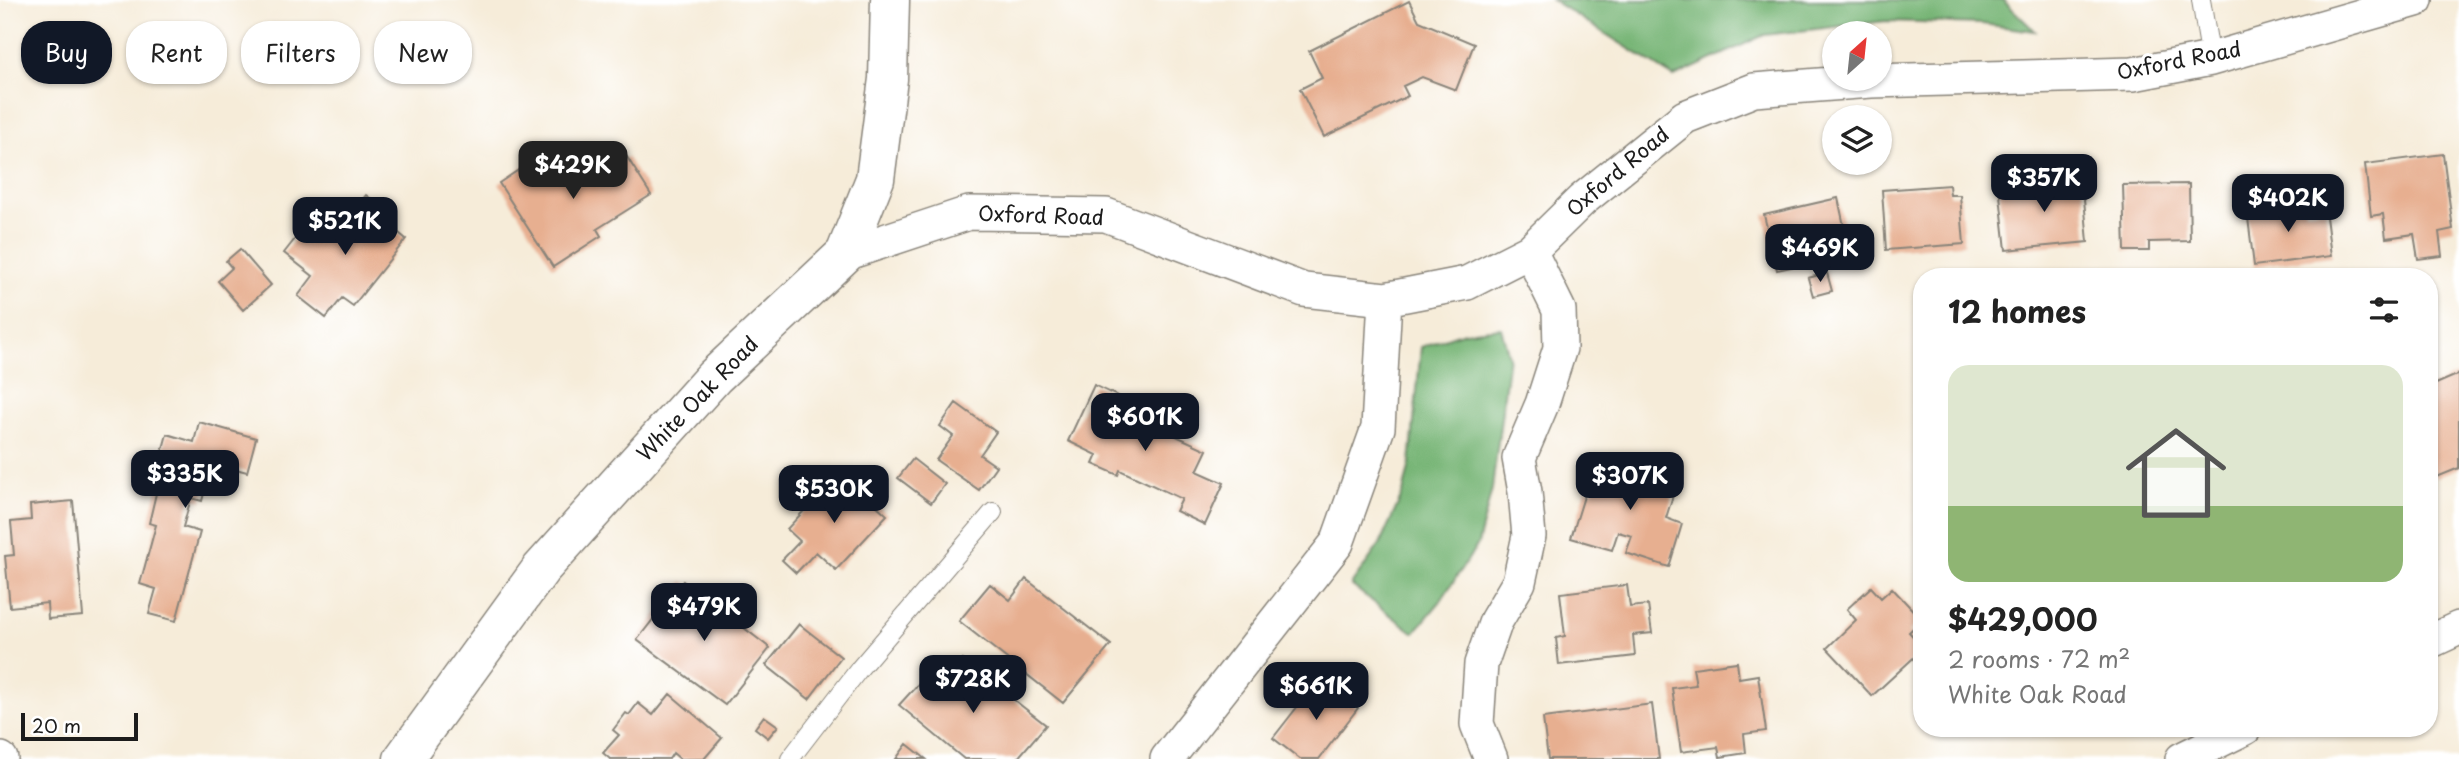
<!DOCTYPE html>
<html lang="en">
<head>
<meta charset="utf-8">
<style>
	body { margin:0; font-family:"Playpen Sans",sans-serif; background:#f2f2f2; color:#222; height:100vh; display:flex; flex-direction:column; font-size:26px; white-space:nowrap }
	* { box-sizing:border-box; margin:0 }
	p { font-size:23px; color:#767676 }
	.icon { flex:none; width:38px; height:38px; fill:none; stroke:currentColor; stroke-width:2; stroke-linecap:round; stroke-linejoin:round }
	.map { position:relative; flex:1; overflow:hidden }
	.drawer { position:absolute; left:1913px; top:268px; width:525px; height:469px; display:flex; flex-direction:column; background:#fff; border-radius:28px; box-shadow:0 2px 5px #0004 }
	.drawer>* { flex:none }
	.top-card { position:absolute; left:21px; top:21px; width:665px; height:63px; display:flex; gap:14px }
	.needle { width:46px; rotate:27deg }
	.tools { position:absolute; left:1822px; top:21px; display:grid; gap:14px }
	.tools a { display:grid; place-items:center; width:70px; height:70px; border-radius:50%; background:#fff; box-shadow:0 2px 5px #0004; font-size:35px }
	.scale { position:absolute; left:21px; bottom:18px; width:117px; box-sizing:border-box; padding-left:7px; border:4px solid #1c1c1c; border-top:0; font-size:19px; line-height:24px; white-space:nowrap; color:#1c1c1c; -webkit-text-stroke:5px #fff; paint-order:stroke }
	.price { position:absolute; translate:-50% -60px; padding:0 16px; border-radius:14px; background:#111827; color:#fff; font-size:23px; line-height:46px; filter:drop-shadow(0 2px 4px #0008) }
	.price::after { content:''; position:absolute; left:50%; top:42px; width:21px; height:16px; margin-left:-10px; background:inherit; clip-path:polygon(0 0,100% 0,50% 100%) }
	.price.selected { background:#222; color:#fff }
	ul { padding:0; list-style:none }
	li { display:grid; align-content:center; gap:14px; height:371px; padding:0 35px }
	li+li { border-top:2px solid #e0e0e0 }
	li span { display:grid; place-items:center; height:217px; border-radius:21px; color:#555 }
	li>.icon { margin-inline-start:auto }
	span .icon { width:126px; height:126px; fill:#fffc; stroke-width:1 }
	li b { font-size:30px }
	h2 { display:flex; justify-content:space-between; align-items:center; height:84px; padding:0 35px; font-size:30px }
	.chip { padding:0 24px; border-radius:28px; background:#fff; box-shadow:0 2px 5px #0004; font-size:24px; line-height:63px }
	.chip.selected { background:#111827; color:#fff }
	.map>svg:first-child { display:block }
</style>
</head>
<body>
<div class="map">
<svg width="2459" height="759" viewBox="0 0 2459 759">
	<rect width="100%" height="100%" fill="#fff"/>
	<filter id="ink" filterUnits="userSpaceOnUse"><feTurbulence type="fractalNoise" baseFrequency=".0143" numOctaves="2"/><feDisplacementMap in="SourceGraphic" scale="14" xChannelSelector="R" yChannelSelector="G"/><feConvolveMatrix kernelMatrix="1 2 1 2 8 2 1 2 1" color-interpolation-filters="sRGB"/></filter>
	<filter id="wash" filterUnits="userSpaceOnUse"><feTurbulence type="fractalNoise" baseFrequency=".00686" numOctaves="4" result="noise"/><feDisplacementMap in="SourceGraphic" scale="28" xChannelSelector="R" yChannelSelector="G"/><feGaussianBlur stdDeviation="1.57" result="paint"/><feColorMatrix in="noise" values="0 0 0 0 0 0 0 0 0 0 0 0 0 0 0 0 0 1.4 0 .05"/><feComposite in="paint" operator="in"/></filter>
	<g filter="url(#wash)">
		<rect width="100%" height="100%" fill="#f6ecd9"/>
		<path fill="#77b576" stroke="#4a6849" stroke-width="2" d="M1552,0H2003L2035,31L1982,24L1886,21L1764,35L1674,77Z
			M1501,328L1509,356L1492,489L1478,544L1440,602L1414,633L1351,585L1380,544L1403,493L1410,463L1421,347L1464,332Z"/>
		<g id="blocks">
			<path fill="#e7af90" d="M1409,1L1419,21L1474,44L1456,90L1422,77L1403,86L1408,96L1324,137L1300,89L1322,78L1309,51Z
				M600,145L613,165L627,157L651,195L597,229L601,236L553,267L499,183L538,157L551,177Z
				M2443,154L2453,229L2439,232L2442,256L2418,259L2414,234L2386,238L2383,214L2371,216L2365,164Z
				M2082,178L2088,242L2006,250L1999,186Z
				M2189,184L2190,241L2149,242V251H2125L2123,185Z
				M1949,185L1950,195H1960L1964,244L1886,250L1882,190Z
				M366,195L384,208L377,215L406,239L353,306L342,298L326,318L298,296L313,276L284,253L302,230L309,235L319,222L335,234Z
				M1838,198L1850,254L1777,270L1764,215Z
				M2304,203L2305,212L2325,209L2331,256L2254,266L2247,210Z
				M240,249L271,285L243,310L218,281L232,268L226,261Z
				M1827,273L1832,291L1813,296L1808,278Z
				M2459,374V468L2437,477L2429,460V387Z
				M1094,385L1128,401L1123,412L1207,450L1197,471L1224,483L1205,525L1176,511L1182,499L1120,470L1118,475L1093,464L1097,455L1068,441Z
				M956,403L996,432L980,455L996,466L979,490L936,460L953,436L940,426Z
				M199,422L256,438L247,472L202,460L199,471L209,474L202,501L191,498L183,527L200,532L176,621L149,614L156,589L140,584L156,525L149,523L158,485L166,487L173,459L161,456L167,434L194,442Z
				M1604,456L1678,479L1666,518L1682,524L1669,567L1626,553L1632,536L1618,532L1612,550L1571,538L1586,490L1592,492Z
				M913,459L945,484L931,503L898,478Z
				M840,472L887,515L836,570L816,552L796,573L782,560L800,541L787,529Z
				M73,501L83,616L48,619L47,603L10,607L5,556L14,555L11,522L31,520L30,505Z
				M1026,579L1111,645L1063,703L959,621L990,584L1010,600Z
				M683,581L770,648L725,705L637,640Z
				M1627,585L1630,607L1648,605L1652,633L1633,635L1635,656L1559,665L1556,638L1565,636L1560,593Z
				M1871,587L1881,598L1892,588L1922,620L1909,632L1922,646V650L1872,696L1827,648L1856,620L1847,609Z
				M799,624L841,657L809,699L766,665Z
				M963,660L1046,725L1017,759H964L899,705L930,671L946,683Z
				M1737,662L1739,678L1758,675L1766,731L1744,734L1746,753L1720,757L1718,747L1681,752L1672,688L1696,685L1693,668Z
				M1320,678L1358,708L1319,759H1300L1273,738Z
				M670,694L722,738L704,759H680L673,753L669,759H610L603,753L619,735L613,730L626,713L629,715L638,703L653,715Z
				M1652,704L1659,759H1548L1543,718Z
				M764,716L778,726L768,738L755,728Z
				M907,744L926,759H896Z"/>
		</g>
	</g>
	<g filter="url(#ink)">
		<use href="#blocks" fill-opacity="0" stroke="#89847a" stroke-width="2"/>
		<g fill="none" stroke-linecap="round" stroke-linejoin="round">
			<g stroke="#89847a" stroke-width="20">
				<path id="service" d="M2201,0L2211,59
					M790,759L860,668L993,512"/>
			</g>
			<g stroke="#89847a" stroke-width="36">
				<path id="minor" d="M845,254L969,213L1106,215L1304,290L1385,299L1467,283L1530,251L1582,200L1685,117L1754,90L1871,81L2133,74L2211,59L2416,0
					M2429,642L2459,628
					M0,759H1
					M1167,759L1337,543L1378,428L1385,299
					M1491,759L1477,724L1481,664L1496,621L1519,582L1529,536L1525,492L1519,458L1542,404L1560,348L1559,310L1530,251
					M2182,759L2245,728"/>
			</g>
			<g stroke="#89847a" stroke-width="41">
				<path id="tertiary" d="M403,759L541,569L714,377L845,254L875,179L888,79L890,0"/>
			</g>
			<use href="#service" stroke="#fff" stroke-width="18"/>
			<use href="#minor" stroke="#fff" stroke-width="33"/>
			<use href="#tertiary" stroke="#fff" stroke-width="38"/>
		</g>
	</g>
	<g text-anchor="middle" stroke-width="6" stroke-linejoin="round" paint-order="stroke">
		<g font-size="21" fill="#1c1c1c" stroke="#fff">
			<text transform="translate(2179 61) rotate(-11)" y="7">Oxford Road</text>
			<text transform="translate(1618 172) rotate(-40)" y="7">Oxford Road</text>
			<text transform="translate(1041 216) rotate(2)" y="7">Oxford Road</text>
			<text transform="translate(698 399) rotate(-46)" y="7">White Oak Road</text>
		</g>
	</g>
</svg>
<div class="tools">
<a><svg class="needle" viewBox="-14 -14 28 28"><path d="M0-13l5 13h-10z" fill="#e53935"/><path d="M0 13l5-13h-10z" fill="#767676"/></svg></a>
<a><svg class="icon" aria-label="layers" viewBox="0 0 24 24"><path d="M12 4l9 5-9 5-9-5zM3 14l9 5 9-5"/></svg></a>
</div>
<div class="scale">20 m</div>
<b class="price selected" style="left:573px;top:201px">$429K</b>
<b class="price" style="left:2044px;top:214px">$357K</b>
<b class="price" style="left:2288px;top:234px">$402K</b>
<b class="price" style="left:345px;top:257px">$521K</b>
<b class="price" style="left:1820px;top:284px">$469K</b>
<b class="price" style="left:1145px;top:453px">$601K</b>
<b class="price" style="left:185px;top:510px">$335K</b>
<b class="price" style="left:1630px;top:512px">$307K</b>
<b class="price" style="left:834px;top:525px">$530K</b>
<b class="price" style="left:704px;top:643px">$479K</b>
<b class="price" style="left:973px;top:715px">$728K</b>
<b class="price" style="left:1316px;top:722px">$661K</b>
<div class="top-card">
<a class="chip selected">Buy</a>
<a class="chip">Rent</a>
<a class="chip">Filters</a>
<a class="chip">New</a>
</div>
<section class="drawer">
<h2>12 homes<svg class="icon" aria-label="filters" viewBox="0 0 24 24"><path d="M4 7h16M4 17h16"/><circle cx="9" cy="7" r="2"/><circle cx="15" cy="17" r="2"/></svg></h2>
<ul>
<li><span style="background:linear-gradient(#dfe7d0 65%,#8fb573 0)"><svg class="icon" aria-label="home" viewBox="0 0 24 24"><path d="M3 11l9-7 9 7M6 9v11h12V9"/></svg></span><div><b>$429,000</b><p>2 rooms · 72 m²</p><p>White Oak Road</p></div></li>
</ul>
</section>
</div>
</body>
</html>
